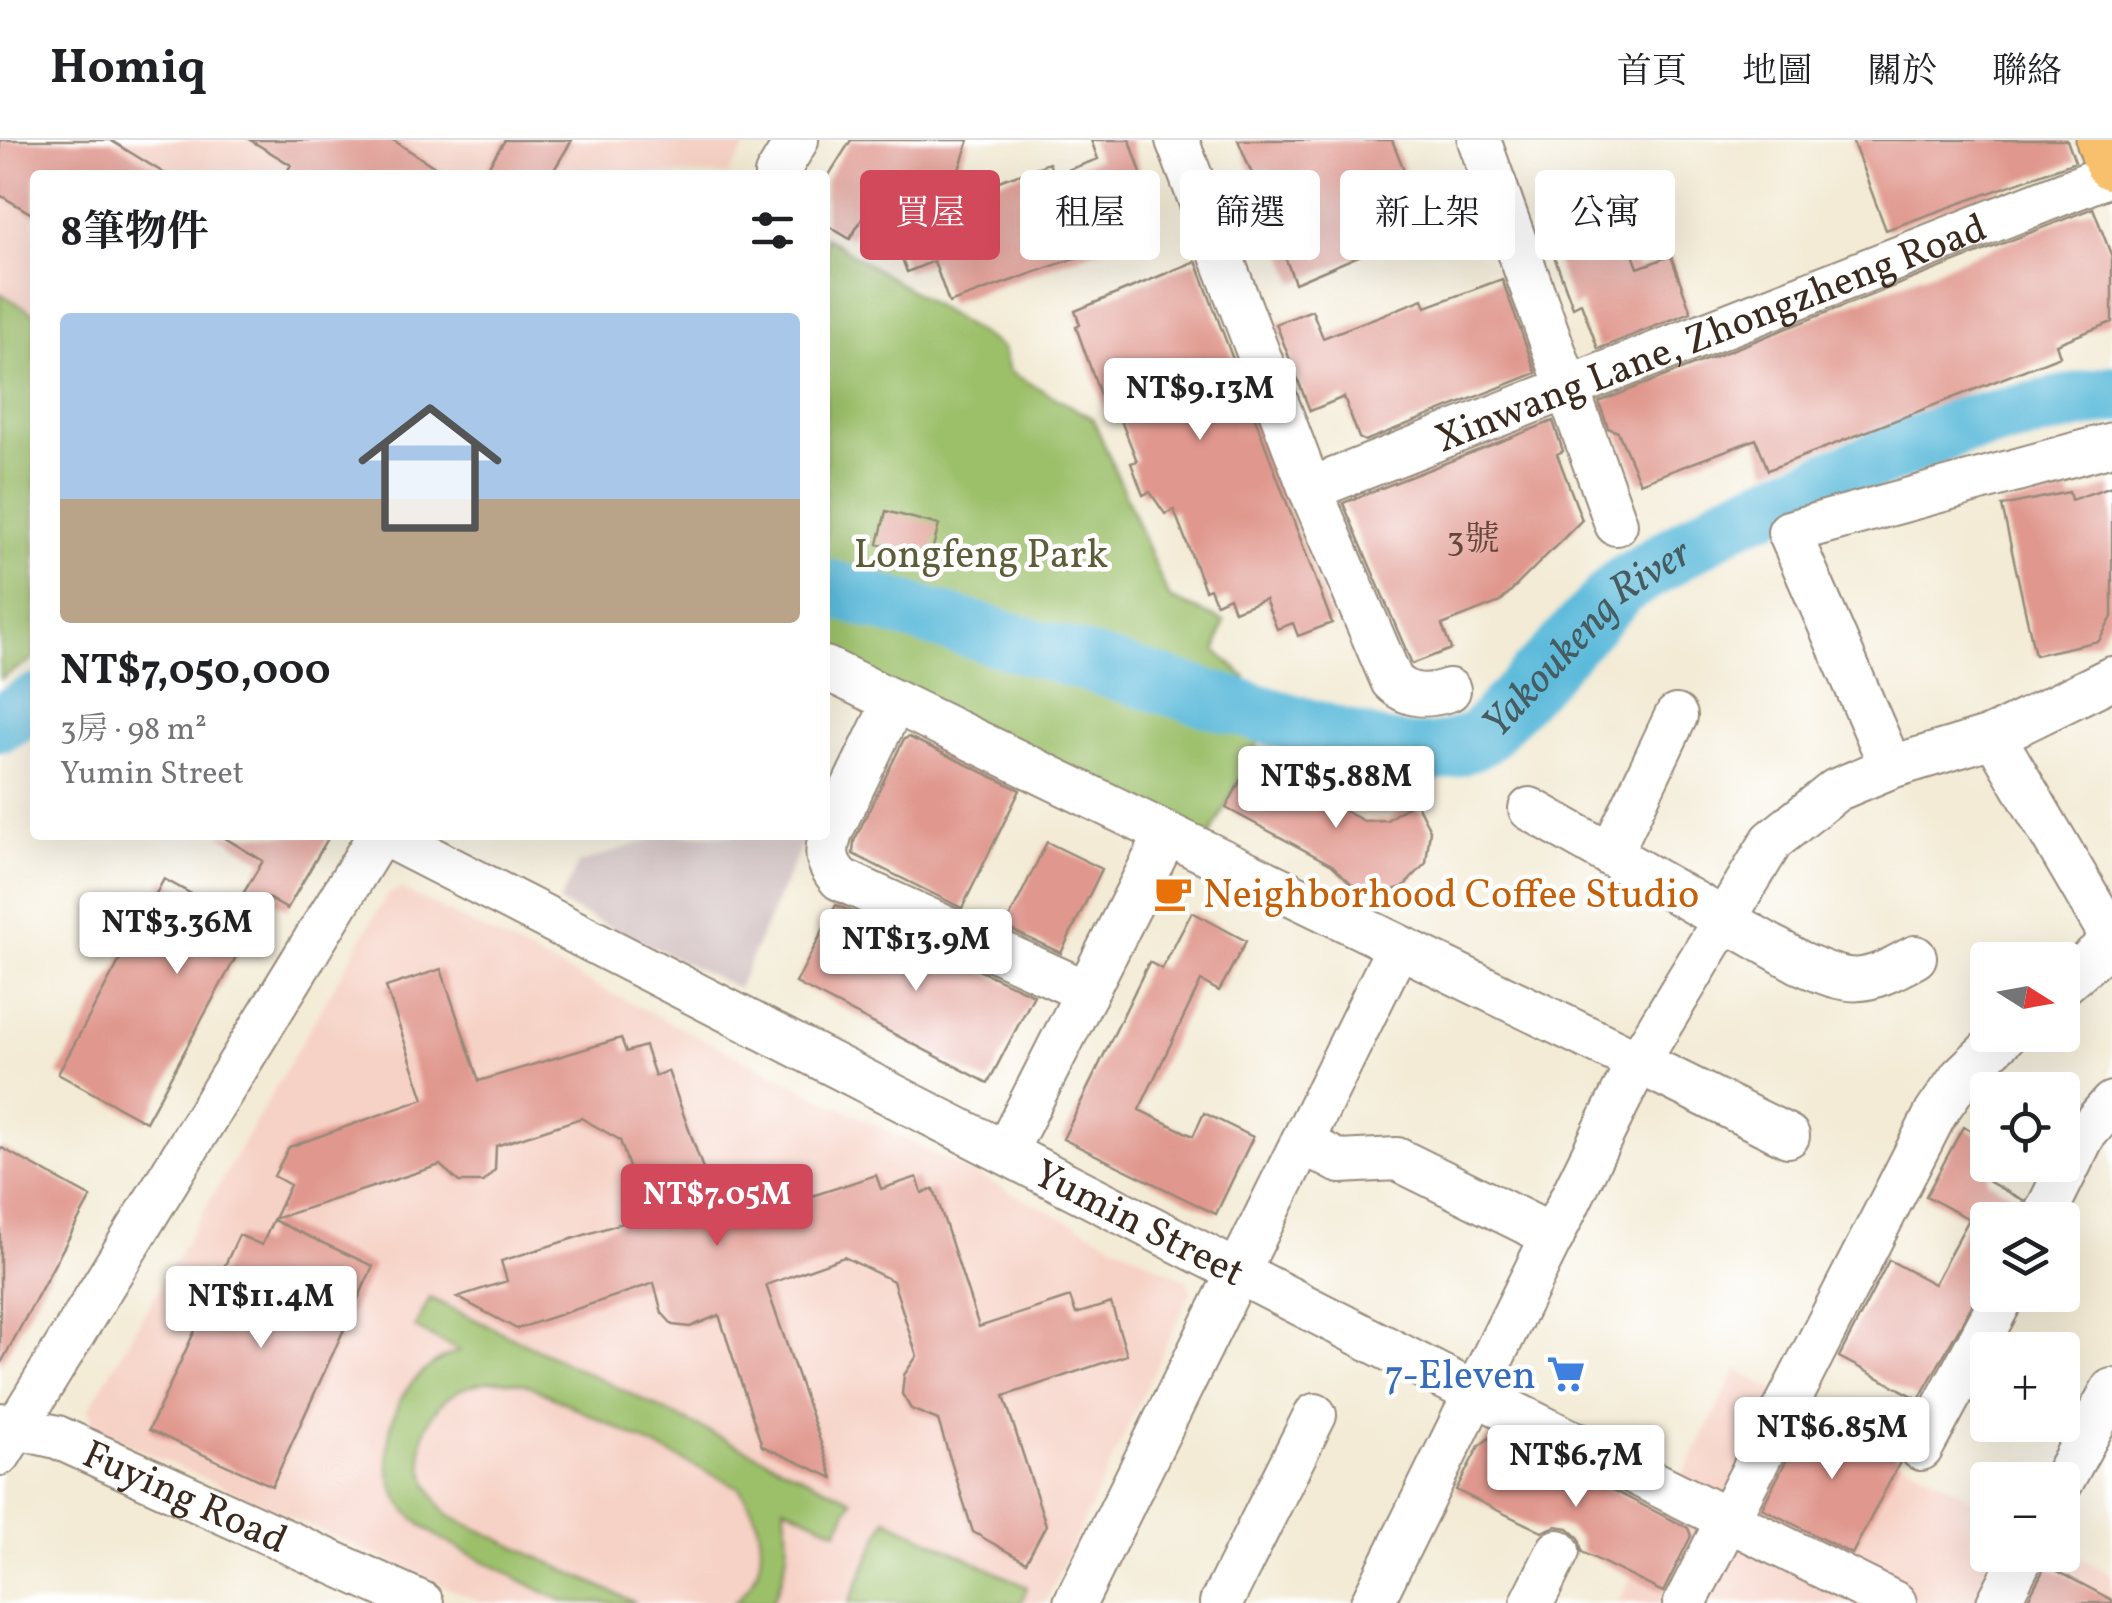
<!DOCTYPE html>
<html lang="zh-TW">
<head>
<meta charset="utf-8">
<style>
	body { margin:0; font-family:Vollkorn,"Noto Serif TC",serif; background:#f2f2f2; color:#202124; height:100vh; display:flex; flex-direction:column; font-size:38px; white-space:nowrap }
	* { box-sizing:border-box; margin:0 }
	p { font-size:32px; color:#757577 }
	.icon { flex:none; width:55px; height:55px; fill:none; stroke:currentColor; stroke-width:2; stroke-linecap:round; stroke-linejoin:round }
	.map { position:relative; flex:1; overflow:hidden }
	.sheet { position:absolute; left:30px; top:30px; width:800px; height:670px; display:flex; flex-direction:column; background:#fff; border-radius:10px; box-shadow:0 10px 40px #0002 }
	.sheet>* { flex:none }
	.banner { position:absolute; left:860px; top:30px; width:950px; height:90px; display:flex; gap:20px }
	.needle { width:65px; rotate:101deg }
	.buttons { position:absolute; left:1970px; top:802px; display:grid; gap:20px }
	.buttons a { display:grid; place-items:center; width:110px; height:110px; border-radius:10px; background:#fff; box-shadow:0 10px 40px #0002; font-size:50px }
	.price { position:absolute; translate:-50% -85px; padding:0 22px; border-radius:10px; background:#fff; color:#222; font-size:32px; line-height:65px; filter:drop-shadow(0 2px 5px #0008) }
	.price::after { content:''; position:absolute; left:50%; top:60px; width:30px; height:22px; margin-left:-15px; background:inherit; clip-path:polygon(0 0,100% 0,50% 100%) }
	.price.active { background:#d1495b; color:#fff }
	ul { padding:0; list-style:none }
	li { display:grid; align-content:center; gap:20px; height:530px; padding:0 30px }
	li+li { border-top:2px solid #e0e0e0 }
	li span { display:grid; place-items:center; height:310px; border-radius:10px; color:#555 }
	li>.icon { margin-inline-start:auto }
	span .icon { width:180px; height:180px; fill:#fffc; stroke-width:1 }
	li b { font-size:42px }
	h2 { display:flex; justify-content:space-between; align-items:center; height:120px; padding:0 30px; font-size:42px }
	.pill { padding:0 35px; border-radius:10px; background:#fff; box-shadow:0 10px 40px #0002; font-size:35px; line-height:90px }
	.pill.active { background:#d1495b; color:#fff }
	header { display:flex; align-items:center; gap:60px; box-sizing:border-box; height:140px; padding:0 50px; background:#fff; border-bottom:2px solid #e0e0e0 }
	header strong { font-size:48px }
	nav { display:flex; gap:55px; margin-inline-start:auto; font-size:35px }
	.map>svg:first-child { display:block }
</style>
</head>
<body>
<header>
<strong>Homiq</strong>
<nav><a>首頁</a><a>地圖</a><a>關於</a><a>聯絡</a></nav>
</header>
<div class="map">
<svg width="2112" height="1463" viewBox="0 0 2112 1463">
	<rect width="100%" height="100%" fill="#fff"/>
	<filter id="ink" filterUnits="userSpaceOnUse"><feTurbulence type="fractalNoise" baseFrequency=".01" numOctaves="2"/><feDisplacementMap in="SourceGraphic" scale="20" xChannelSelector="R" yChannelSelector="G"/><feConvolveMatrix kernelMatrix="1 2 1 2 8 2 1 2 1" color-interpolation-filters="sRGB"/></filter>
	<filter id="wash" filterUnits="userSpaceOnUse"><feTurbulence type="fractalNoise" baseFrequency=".0048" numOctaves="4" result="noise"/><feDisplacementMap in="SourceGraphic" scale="40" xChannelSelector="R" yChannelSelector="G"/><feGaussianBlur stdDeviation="2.25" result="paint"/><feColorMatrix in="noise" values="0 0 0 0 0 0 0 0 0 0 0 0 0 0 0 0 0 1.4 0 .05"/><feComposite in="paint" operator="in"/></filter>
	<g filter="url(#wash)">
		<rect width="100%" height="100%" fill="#f3ebd5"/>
		<path fill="#f6d1c5" d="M0,0H750L728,35H35V172L0,152Z
			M401,749L1187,1140L1191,1152L1045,1463H483L94,1289L89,1269L387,755Z
			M1737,1230L1987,1367L1988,1415H2062L2063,1408L2112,1435V1463H1618Z"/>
		<path fill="#d1bfbf" d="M663,695H806L738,848L559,763L578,724Z"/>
		<path fill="#9cc06a" stroke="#6c7544" stroke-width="2.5" d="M825,97L990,200L1002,208L1010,232L1093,279L1169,458L1224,481L1216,511L1245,537L1267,586L1204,707L825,513Z
			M0,153L35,174V518L0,539Z
			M430,1158L852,1360L837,1391L784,1366C791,1404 788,1427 772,1463H733C772,1431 767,1384 738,1347L528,1245C438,1222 387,1307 449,1376L636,1463C615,1463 587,1463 567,1462C544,1454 520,1439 498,1428C433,1396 373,1373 391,1287C398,1250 426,1223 459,1211L415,1188Z
			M886,1379L1027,1447L1021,1463H849Z"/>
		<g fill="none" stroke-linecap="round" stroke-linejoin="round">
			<g stroke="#5bbada" stroke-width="58">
				<path id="s1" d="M825,447L1383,609C1421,616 1447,615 1481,597L1621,447L1730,380L1961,286L2112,254"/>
				<path d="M0,583L35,563"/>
			</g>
		</g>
		<g id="blocks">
			<path fill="#e0988e" d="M0,0H110L167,35H35V76L0,55Z
				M250,0H393L447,35H285L291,25Z
				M505,0H572L551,35H483Z
				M851,0H969L949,59L1049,23L1054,35L1098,19L1091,0H1130L1146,48L1114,60L1128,99L949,163L934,121L907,132L878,52L850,99L825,84V41Z
				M1238,0H1392L1427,87L1295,143L1274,89L1285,84L1271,47L1259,51Z
				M1852,0H2067L2075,22L1886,90Z
				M1611,53L1638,128L1671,116L1691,172L1598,209L1581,163L1573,167L1545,92L1585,71L1582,64Z
				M2093,68L2112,117V182L2056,204L2060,216L1768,330L1756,299L1640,343L1618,292L1608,288L1599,262Z
				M1196,121L1332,483L1298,496L1293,483L1277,489L1265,459L1234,471L1229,457L1216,463L1210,448L1205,450L1174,370L1165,374L1150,352L1143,355L1131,323L1137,321L1118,273L1108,277L1076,187L1080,185L1075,171Z
				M1502,139L1536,233L1365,301L1359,298L1344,257L1310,271L1276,184L1312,170L1323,198L1423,159L1426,167Z
				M1553,281L1563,311L1557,314L1582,380L1500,462L1442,485L1451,509L1412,524L1343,363Z
				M2112,346V477L2099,501L2035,515L2002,366L2069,352L2071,360Z
				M886,371L939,385L930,418L878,404Z
				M909,597L1020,650L962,768L853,714L854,701L904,599Z
				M1250,622L1364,681L1387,680L1415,661L1430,690L1426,723L1403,747L1387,752L1356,748L1332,725L1226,668Z
				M220,695H330L287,769L268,758L146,982L58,934L164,739L230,775L263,721Z
				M1047,702L1102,729L1061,813L1005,787Z
				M836,765L873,782L869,790L931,822L936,811L1034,855L988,943L796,843Z
				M1192,772L1246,801L1219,851L1201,841L1139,970L1193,996L1204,973L1253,997L1216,1074L1063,999L1149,822L1162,829Z
				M441,829L479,941L621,898L626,912L645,906L655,936L668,931L708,1043L731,1037L749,1042L766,1071L876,1035L881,1049L917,1037L922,1053L934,1049L979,1187L1070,1157L1076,1174L1111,1163L1127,1215L1004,1256L1046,1385L1026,1422L973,1392L938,1280L911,1269L902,1254L904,1235L917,1216L893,1141L844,1117L766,1145L833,1338L762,1306L719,1175L690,1187L673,1185L662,1173L654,1143L517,1189L457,1157L507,1141L501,1121L645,1076L620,1000L581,978L496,1006L495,1030L483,1042H459L440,1025L274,1079L290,1045L274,1036L289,1007L424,959L386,847Z
				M1963,987L1988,1000V1041L2024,1061L2017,1080H1988V1137L1919,1259L1839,1217L1889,1120L1934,1144L1969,1079L1926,1056Z
				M0,1007L91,1057L0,1225Z
				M273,1080L373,1126L272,1346L149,1290L239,1095L262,1105Z
				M1812,1270L1897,1314L1900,1322L1852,1414L1762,1368Z
				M1497,1292L1688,1388L1691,1396L1663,1452L1582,1412L1579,1398L1568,1388L1556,1386L1542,1392L1456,1350L1479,1306Z
				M2046,1425L2112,1460V1463H2026Z"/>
		</g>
	</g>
	<g filter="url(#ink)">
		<use href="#blocks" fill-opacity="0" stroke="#978a7a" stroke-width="2.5"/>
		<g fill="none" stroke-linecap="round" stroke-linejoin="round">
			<g stroke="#978a7a" stroke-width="46">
				<g id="minor">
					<path d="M1177,0L1310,349L1392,541C1409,558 1428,557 1449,550"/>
					<path d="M1479,0L1616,384"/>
					<path d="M776,35L797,0"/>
					<path id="s2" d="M1310,349L2112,34"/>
					<path d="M825,528L1638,922L1772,701L1836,650L1891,627L1994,596L2112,538"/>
					<path d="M893,564L831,692C825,712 825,722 840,739L1087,852"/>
					<path d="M1994,596L2112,798"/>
					<path d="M1891,627L1789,392L2112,304"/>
					<path d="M1530,669L1799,822C1853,846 1862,846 1915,817"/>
					<path id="s3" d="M385,695L1476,1254L1895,1463"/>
					<path d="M1610,715L1676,576"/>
					<path d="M2062,845L2112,801"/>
					<path d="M1302,1002L1340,1022L1397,1019L1553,1096"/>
					<path d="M1006,1011L1166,695"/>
					<path d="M2042,1080L2084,995L2112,963"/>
					<path id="s4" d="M0,1284L57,1297L422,1463"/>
					<path d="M1921,1309L2004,1155"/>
					<path d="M0,1314L379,695"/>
					<path d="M2062,1342L2112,1250"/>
					<path d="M1075,1463L1398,807"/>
					<path d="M1221,1463L1315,1275"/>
					<path d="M1372,1463L1638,922L1788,996"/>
					<path d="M1532,1463L1558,1411"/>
					<path d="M1685,1463L1936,973L1961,937L2005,895"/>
					<path d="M1998,1463L2023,1415"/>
				</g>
			</g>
			<g stroke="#978a7a" stroke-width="59">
				<path id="major" d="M2104,0L2112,22"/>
			</g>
			<use href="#minor" stroke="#fff" stroke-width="42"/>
			<use href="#major" stroke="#f8bf6c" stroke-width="55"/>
		</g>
	</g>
	<defs>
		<g id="cafe-bare" transform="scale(3)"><path d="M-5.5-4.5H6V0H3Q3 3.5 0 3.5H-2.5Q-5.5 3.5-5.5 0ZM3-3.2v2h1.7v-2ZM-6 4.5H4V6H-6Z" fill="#e8710a" stroke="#fff" stroke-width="2.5" paint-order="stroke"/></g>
		<g id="supermarket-bare" transform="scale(3)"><path d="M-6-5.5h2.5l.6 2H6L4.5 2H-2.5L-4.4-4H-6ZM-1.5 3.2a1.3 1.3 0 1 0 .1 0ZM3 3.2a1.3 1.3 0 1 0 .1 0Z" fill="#3f7fe0" stroke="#fff" stroke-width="2.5" paint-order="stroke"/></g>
	</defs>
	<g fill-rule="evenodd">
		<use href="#cafe-bare" x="1173" y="753"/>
		<use href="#supermarket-bare" x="1566" y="1234"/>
	</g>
	<g text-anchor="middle" stroke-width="9" stroke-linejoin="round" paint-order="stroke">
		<g font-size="35" fill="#64463a">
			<text x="1473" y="410">3號</text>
		</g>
		<g font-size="40" fill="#3b2a1e" stroke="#fff">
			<text dy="14" stroke="none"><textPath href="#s2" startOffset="430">Xinwang Lane, Zhongzheng Road</textPath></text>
			<text dy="14" stroke="none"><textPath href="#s3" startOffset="848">Yumin Street</textPath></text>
			<text dy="14" stroke="none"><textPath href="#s4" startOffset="200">Fuying Road</textPath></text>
		</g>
		<g font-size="40" fill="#5d5e39" stroke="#fff">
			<text x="981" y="427">Longfeng Park</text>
		</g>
		<g font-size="40" fill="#c56008" stroke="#fff" text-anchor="start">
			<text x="1203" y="767">Neighborhood Coffee Studio</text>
		</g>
		<g font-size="40" fill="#366cbe" stroke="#fff" text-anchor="end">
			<text x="1536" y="1248">7-Eleven</text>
		</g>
		<g font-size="42" font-style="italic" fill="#465c60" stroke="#fff">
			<text dy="15" stroke="none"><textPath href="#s1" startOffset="828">Yakoukeng River</textPath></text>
		</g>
	</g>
</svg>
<div class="buttons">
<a><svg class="needle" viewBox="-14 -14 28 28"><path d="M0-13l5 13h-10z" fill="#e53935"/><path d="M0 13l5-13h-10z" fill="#757577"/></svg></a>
<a><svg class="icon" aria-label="locate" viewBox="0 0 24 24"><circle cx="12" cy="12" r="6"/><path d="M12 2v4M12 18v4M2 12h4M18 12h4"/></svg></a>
<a><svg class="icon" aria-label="layers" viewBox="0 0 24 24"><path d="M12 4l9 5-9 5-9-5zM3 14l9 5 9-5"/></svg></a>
<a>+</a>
<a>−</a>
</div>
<b class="price" style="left:1200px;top:303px">NT$9.13M</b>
<b class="price" style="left:1336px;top:691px">NT$5.88M</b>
<b class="price" style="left:177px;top:837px">NT$3.36M</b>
<b class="price" style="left:916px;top:854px">NT$13.9M</b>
<b class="price active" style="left:717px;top:1109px">NT$7.05M</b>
<b class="price" style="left:261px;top:1211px">NT$11.4M</b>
<b class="price" style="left:1832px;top:1342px">NT$6.85M</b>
<b class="price" style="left:1576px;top:1370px">NT$6.7M</b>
<div class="banner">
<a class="pill active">買屋</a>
<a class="pill">租屋</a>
<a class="pill">篩選</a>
<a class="pill">新上架</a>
<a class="pill">公寓</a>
</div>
<section class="sheet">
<h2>8筆物件<svg class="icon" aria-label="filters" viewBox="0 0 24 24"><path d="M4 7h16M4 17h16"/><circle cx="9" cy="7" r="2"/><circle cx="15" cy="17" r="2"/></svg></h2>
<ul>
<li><span style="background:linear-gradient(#a9c7e8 60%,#b9a48a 0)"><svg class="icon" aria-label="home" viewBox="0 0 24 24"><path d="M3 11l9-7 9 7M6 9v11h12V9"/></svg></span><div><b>NT$7,050,000</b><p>3房 · 98 m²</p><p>Yumin Street</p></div></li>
</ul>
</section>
</div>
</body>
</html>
